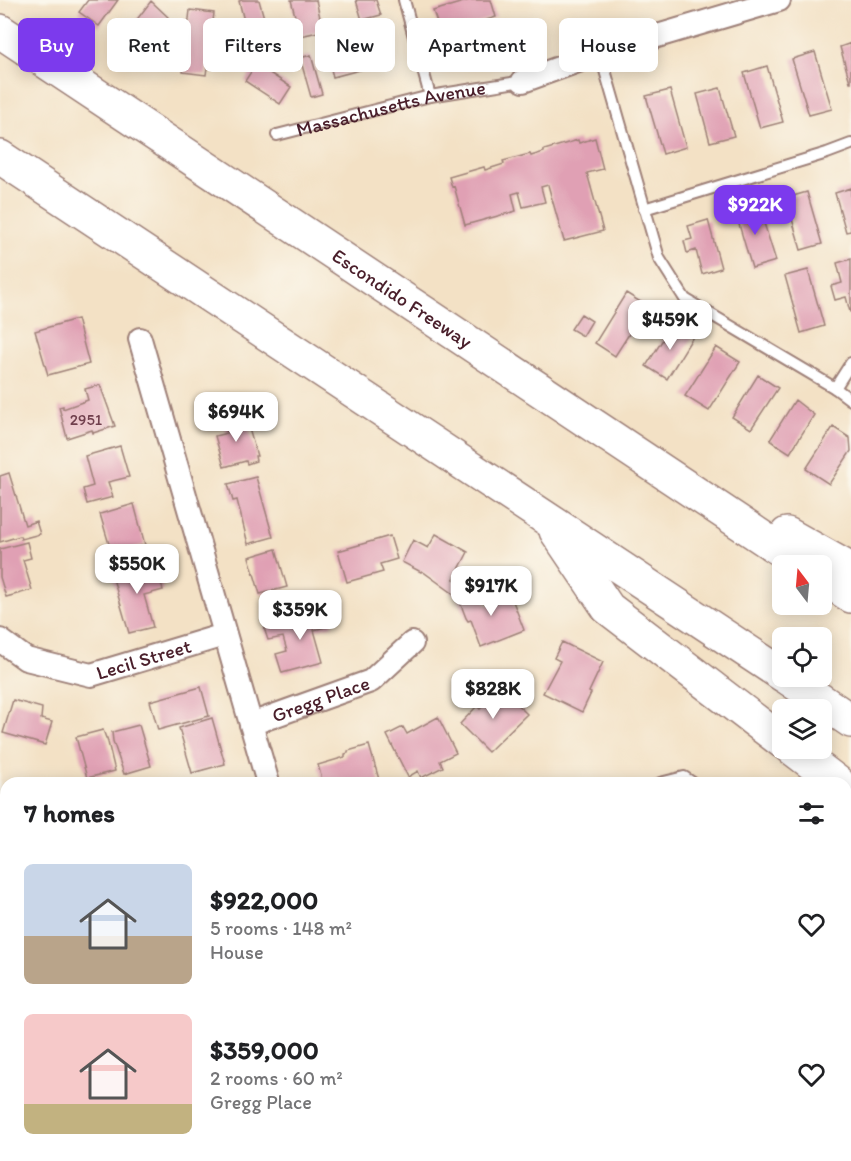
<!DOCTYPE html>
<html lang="en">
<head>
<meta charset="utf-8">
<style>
	body { margin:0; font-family:Itim,sans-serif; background:#f2f2f2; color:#202124; height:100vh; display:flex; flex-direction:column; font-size:22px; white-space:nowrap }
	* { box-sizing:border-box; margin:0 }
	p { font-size:20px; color:#757577 }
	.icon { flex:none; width:33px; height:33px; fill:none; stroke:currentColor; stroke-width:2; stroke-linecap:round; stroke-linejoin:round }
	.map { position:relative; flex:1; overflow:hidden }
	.drawer { position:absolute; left:0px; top:777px; width:852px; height:384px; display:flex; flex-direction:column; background:#fff; border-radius:18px 18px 0 0; box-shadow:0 3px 15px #0003 }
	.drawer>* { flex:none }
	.hud { position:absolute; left:18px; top:18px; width:816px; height:54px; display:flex; gap:12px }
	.needle { width:39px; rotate:344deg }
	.buttons { position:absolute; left:772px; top:555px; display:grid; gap:12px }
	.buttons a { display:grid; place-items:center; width:60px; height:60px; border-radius:9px; background:#fff; box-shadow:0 3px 15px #0003; font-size:30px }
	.price { position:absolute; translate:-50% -51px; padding:0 14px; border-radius:12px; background:#fff; color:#222; font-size:20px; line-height:39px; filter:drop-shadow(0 2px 3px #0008) }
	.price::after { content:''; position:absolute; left:50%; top:36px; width:18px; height:14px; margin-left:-9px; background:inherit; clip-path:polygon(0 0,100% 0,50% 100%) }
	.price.active { background:#7c3aed; color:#fff }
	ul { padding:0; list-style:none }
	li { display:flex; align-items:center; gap:18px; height:150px; padding:0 24px }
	li span { display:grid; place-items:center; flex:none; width:168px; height:120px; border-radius:9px; color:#555 }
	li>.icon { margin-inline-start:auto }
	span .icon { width:72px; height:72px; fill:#fffc; stroke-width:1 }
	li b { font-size:26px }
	h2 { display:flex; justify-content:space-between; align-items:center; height:72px; padding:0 24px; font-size:26px }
	.tag { padding:0 21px; border-radius:9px; background:#fff; box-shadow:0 3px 15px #0003; font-size:21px; line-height:54px }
	.tag.active { background:#7c3aed; color:#fff }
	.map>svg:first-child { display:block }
</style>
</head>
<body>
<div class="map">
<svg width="851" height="1161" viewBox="0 0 851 1161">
	<rect width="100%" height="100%" fill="#fbf7ec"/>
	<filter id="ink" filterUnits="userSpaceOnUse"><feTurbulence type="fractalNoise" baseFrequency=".0167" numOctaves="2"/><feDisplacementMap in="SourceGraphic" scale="12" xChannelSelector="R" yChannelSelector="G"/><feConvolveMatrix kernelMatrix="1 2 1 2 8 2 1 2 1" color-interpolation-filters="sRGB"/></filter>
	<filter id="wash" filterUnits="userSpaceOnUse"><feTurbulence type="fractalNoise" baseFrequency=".008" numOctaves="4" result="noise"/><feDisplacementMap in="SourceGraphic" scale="24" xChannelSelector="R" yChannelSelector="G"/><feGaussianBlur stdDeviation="1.35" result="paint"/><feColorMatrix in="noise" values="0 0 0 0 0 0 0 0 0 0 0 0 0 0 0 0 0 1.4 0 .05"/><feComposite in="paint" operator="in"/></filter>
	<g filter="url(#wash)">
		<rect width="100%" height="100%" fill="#f3e1c5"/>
		<g id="blocks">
			<path fill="#e0a0b4" d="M88,0H118L99,26L79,12Z
				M242,0H259L269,36L249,41L239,1Z
				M291,0H316L323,31L300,36Z
				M356,0H376L381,15L362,20Z
				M470,0H491L496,17L441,34L433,11Z
				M151,1L168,17L141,53L122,39Z
				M190,10L214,13L206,75L183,72Z
				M384,39L390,62L333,77L327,54Z
				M851,43V82H850L840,47Z
				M815,52L832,109L809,115L792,59Z
				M311,55L322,94L311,97L300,58Z
				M256,64L291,87L280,104L245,81Z
				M767,66L783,122L760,128L744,73Z
				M720,88L734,136L710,142L697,94Z
				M670,90L686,147L663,154L646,96Z
				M595,138L603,169L587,173L603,231L564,241L548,185L541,187L545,202L523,207L519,192L512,194L516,211L465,225L454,186L452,187L449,177L484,167L485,170L504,164L503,161L530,154L531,156L544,152V150L578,140L579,143Z
				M851,188V231L846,232L835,193Z
				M807,192L822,244L801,250L786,198Z
				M758,204L776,261L752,268L735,211Z
				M708,220L721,268L702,274L696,250L687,253L684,241L692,239L688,226Z
				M851,259V312H850L846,297L835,300L831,286L842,283L837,263Z
				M808,270L824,326L801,333L785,276Z
				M626,293L647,306L615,356L595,343Z
				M581,314L592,321L583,336L571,329Z
				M77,319L89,364L48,375L35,331Z
				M674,322L694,335L667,379L646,366Z
				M716,347L740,362L709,411L685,396Z
				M758,375L778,388L751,429L732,417Z
				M100,385L115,426L93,433L92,430L67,438L59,407L63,406V409L88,400L85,389Z
				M795,400L814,415L790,453L770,440Z
				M245,415L257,456H255L256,461L247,464L246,461L224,467L215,436L227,433L223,421Z
				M833,427L850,438L851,451L829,484L806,469Z
				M120,446L129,477L108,482L113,497L87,504L83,489L93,486L85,456Z
				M9,473L25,525L36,521L40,534L21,539L20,536L0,542V476Z
				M256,477L273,537L248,544L237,500L233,501L228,484Z
				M134,504L145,545L112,554L100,514Z
				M436,534L468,552L454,579L463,584L454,594L422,571L421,572L402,562L413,540L428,548Z
				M390,536L397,559L380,564L383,572L347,582L338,551Z
				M27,542L31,558L23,560L32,590L6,597L0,577V549Z
				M276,549L287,587L260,594L249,557Z
				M155,563L163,590L144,595L153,627L129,633L112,575Z
				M480,588L487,605L511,596L524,630L481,647L471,620L468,621L466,618L458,597Z
				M328,610L333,625L314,630L323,662L282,673L276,654L287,651L283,637L268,640L264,628L280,625Z
				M562,642L603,662L589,692L591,693L582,712L543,693L560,661L554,658Z
				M201,687L209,716L158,730L150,701Z
				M501,689L527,714L488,752L460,724L477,706L480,709Z
				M13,700L42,708L41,719L52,722L45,745L3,733Z
				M438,717L456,753L440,761L443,767L421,778L418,771L408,777L387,735L403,727L407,734Z
				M212,718L225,764L192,773L179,728Z
				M139,725L151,766L124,774L113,741L112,732Z
				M103,730L106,738H107L115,771L87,778L76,737Z
				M369,745L380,783H323L318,765L345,757V754L348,753V751Z
				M0,830L6,831V906L0,908Z
				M851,945V967L846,968V946Z
				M6,1041V1155H92L94,1161H0V1042Z
				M846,1145L851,1161H661L660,1155H846Z
				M218,1155H453L454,1161H220Z"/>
		</g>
	</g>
	<g filter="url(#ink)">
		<use href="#blocks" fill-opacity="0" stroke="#9e8078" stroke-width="1.5"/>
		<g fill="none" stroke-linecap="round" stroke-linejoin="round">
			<g stroke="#9e8078" stroke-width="14">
				<g id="service">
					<path d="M404,0L430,96"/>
					<path d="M600,53L659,258L685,299L835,388L851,400"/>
					<path id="s1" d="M277,135L430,96L523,81"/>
					<path d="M644,209L827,153L851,144"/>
					<path d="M835,388L851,363"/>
					<path d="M660,783L684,777L693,783"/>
					<path d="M0,809L6,811"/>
					<path d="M846,891L851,895"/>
					<path d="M0,943L6,942"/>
					<path d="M846,985L851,983"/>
					<path d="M0,1009L6,1007"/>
					<path d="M846,1086L851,1104"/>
					<path d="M127,1155L129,1161"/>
					<path d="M173,1155L175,1161"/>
					<path d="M493,1155L494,1161"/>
					<path d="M646,1155L648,1161"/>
				</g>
			</g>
			<g stroke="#9e8078" stroke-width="26">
				<g id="minor">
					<path d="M523,81L600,53L779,0"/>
					<path d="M140,339L268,783"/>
					<path id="s2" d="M0,640L26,659L91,675L224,635"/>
					<path id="s3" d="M251,724L371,681L412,643"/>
					<path d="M563,1155L565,1161"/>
				</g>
			</g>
			<g stroke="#9e8078" stroke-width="36">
				<g id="motorway">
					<path id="s4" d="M0,31L805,566"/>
					<path d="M0,157L783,675"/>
					<path d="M556,531L608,608L783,742"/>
					<path d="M787,534L851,570"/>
					<path d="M822,577L851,596"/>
					<path d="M785,676L851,721"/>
					<path d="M792,748L838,783"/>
				</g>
			</g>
			<use href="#service" stroke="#fff" stroke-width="10"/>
			<use href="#minor" stroke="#fff" stroke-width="22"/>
			<use href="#motorway" stroke="#fff" stroke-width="33"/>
		</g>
	</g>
	<g text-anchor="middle" stroke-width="6" stroke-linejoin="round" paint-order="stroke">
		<g font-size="16" fill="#703f4d">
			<text x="86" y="425">2951</text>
		</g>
		<g font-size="20" fill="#4a1f2b" stroke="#fbf7ec">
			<text dy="7" stroke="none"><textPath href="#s1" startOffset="117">Massachusetts Avenue</textPath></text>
			<text dy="7" stroke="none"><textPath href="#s4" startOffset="483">Escondido Freeway</textPath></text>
			<text dy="7" stroke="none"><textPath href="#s2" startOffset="154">Lecil Street</textPath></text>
			<text dy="7" stroke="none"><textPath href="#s3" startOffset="74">Gregg Place</textPath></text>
		</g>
	</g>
</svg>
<div class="buttons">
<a><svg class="needle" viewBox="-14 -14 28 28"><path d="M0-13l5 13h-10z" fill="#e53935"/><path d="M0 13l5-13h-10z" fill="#757577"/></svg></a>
<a><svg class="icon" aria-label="locate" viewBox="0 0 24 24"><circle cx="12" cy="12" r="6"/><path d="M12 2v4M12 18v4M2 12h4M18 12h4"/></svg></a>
<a><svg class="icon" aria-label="layers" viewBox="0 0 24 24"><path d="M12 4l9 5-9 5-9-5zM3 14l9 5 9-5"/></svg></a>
</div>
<b class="price active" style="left:755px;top:236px">$922K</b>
<b class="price" style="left:670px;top:351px">$459K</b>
<b class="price" style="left:236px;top:443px">$694K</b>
<b class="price" style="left:137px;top:595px">$550K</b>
<b class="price" style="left:491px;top:617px">$917K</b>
<b class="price" style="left:300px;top:641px">$359K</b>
<b class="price" style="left:493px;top:720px">$828K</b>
<div class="hud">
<a class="tag active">Buy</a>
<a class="tag">Rent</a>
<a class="tag">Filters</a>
<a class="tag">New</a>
<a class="tag">Apartment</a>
<a class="tag">House</a>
</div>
<section class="drawer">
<h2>7 homes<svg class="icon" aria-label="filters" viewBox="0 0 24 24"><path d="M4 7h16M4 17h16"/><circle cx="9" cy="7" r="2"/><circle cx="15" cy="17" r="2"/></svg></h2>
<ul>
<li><span style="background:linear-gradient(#c9d6e8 60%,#b9a48a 0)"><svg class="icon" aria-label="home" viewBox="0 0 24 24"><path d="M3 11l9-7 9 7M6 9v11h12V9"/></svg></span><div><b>$922,000</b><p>5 rooms · 148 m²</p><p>House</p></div><svg class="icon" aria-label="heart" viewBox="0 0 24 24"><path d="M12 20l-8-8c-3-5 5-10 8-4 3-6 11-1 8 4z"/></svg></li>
<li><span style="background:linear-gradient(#f6c9c9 75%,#c2b280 0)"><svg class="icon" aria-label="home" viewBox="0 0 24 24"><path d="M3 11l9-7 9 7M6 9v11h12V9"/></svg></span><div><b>$359,000</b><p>2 rooms · 60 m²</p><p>Gregg Place</p></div><svg class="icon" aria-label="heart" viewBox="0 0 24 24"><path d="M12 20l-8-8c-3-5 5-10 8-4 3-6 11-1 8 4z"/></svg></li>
</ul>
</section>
</div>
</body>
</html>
